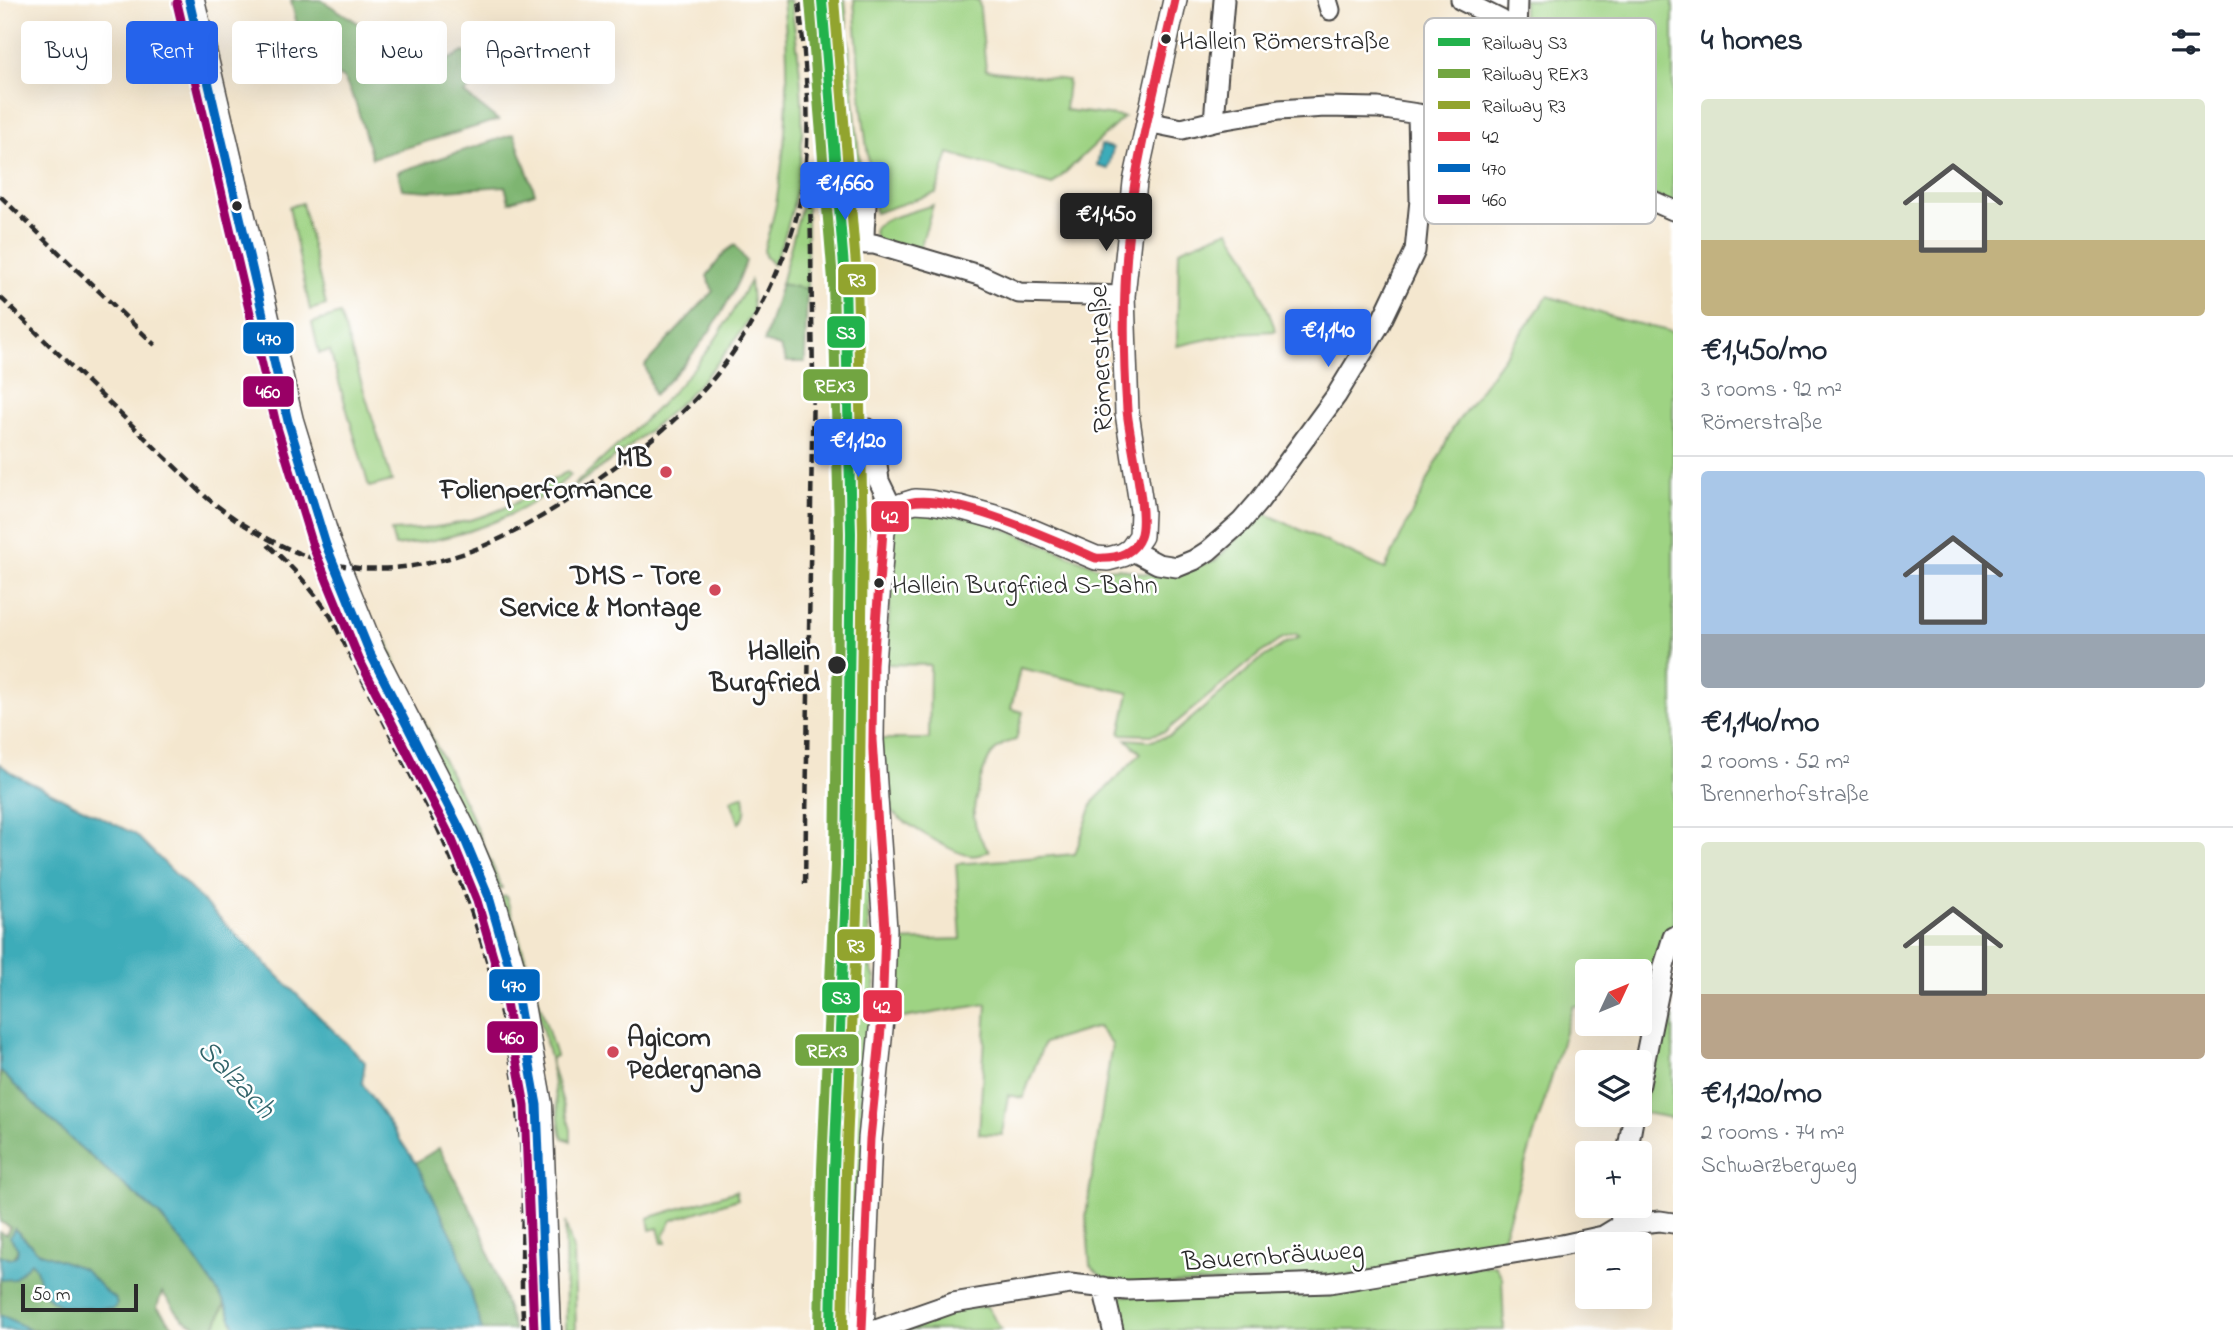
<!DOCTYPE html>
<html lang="en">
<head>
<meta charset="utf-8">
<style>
	body { margin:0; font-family:"Indie Flower",sans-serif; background:#f6f6f7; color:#1f2937; height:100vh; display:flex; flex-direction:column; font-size:26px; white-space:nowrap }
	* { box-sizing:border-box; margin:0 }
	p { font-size:23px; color:#747a83 }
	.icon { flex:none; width:38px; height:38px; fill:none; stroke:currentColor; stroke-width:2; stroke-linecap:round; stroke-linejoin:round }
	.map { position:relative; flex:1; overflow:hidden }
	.details { display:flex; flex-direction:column; background:#fff; width:560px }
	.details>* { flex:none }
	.hud { position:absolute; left:21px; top:21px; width:665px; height:63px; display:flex; gap:14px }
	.needle { width:46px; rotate:46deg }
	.controls { position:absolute; left:1575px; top:959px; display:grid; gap:14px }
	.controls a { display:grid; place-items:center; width:77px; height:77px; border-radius:7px; background:#fff; box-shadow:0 7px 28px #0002; font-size:35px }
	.scale { position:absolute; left:21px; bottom:18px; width:117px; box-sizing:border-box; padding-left:7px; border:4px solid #2b2b2b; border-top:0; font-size:19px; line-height:24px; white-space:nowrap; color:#2b2b2b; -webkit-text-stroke:5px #fff; paint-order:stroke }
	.price { position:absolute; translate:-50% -60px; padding:0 16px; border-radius:7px; background:#2563eb; color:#fff; font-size:23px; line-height:46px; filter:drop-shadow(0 2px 4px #0008) }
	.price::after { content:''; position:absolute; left:50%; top:42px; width:21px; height:16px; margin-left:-10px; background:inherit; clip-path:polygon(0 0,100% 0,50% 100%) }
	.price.active { background:#222; color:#fff }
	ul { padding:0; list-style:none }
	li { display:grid; align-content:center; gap:14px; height:371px; padding:0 28px }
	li+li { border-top:2px solid #e0e1e3 }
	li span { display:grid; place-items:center; height:217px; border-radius:7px; color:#555 }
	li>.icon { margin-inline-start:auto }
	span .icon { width:126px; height:126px; fill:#fffc; stroke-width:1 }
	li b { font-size:30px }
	h2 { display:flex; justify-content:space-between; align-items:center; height:84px; padding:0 28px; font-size:30px }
	.tag { padding:0 24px; border-radius:7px; background:#fff; box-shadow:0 7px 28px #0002; font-size:24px; line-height:63px }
	.tag.active { background:#2563eb; color:#fff }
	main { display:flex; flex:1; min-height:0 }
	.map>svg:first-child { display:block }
</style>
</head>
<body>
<main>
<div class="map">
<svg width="1673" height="1330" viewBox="0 0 1673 1330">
	<rect width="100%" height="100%" fill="#fff"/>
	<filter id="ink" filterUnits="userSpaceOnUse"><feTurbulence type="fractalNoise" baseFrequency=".0143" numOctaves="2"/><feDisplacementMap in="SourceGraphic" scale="14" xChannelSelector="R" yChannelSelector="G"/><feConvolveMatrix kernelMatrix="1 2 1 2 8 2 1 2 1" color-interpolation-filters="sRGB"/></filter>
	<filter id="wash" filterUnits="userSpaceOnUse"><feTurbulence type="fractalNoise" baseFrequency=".00686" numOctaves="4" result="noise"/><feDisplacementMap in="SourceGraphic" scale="28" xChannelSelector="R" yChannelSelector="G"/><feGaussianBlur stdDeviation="1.57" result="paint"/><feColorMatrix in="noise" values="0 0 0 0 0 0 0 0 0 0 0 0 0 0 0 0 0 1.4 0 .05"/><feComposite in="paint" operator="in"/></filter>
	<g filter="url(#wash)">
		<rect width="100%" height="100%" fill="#f4e7cf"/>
		<path fill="#9ed383" stroke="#647f57" stroke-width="2" d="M783,0H790C806,91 812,179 773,265L765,256L764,250C768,233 775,215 777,198C788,133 790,65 783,0Z
			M832,0H845L863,201L851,215L848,191L852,187L850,171L846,165Z
			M854,0H979L986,70L1068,80L1065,110L1124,117L1052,185L949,153L936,193L875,213L862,109Z
			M1523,0H1673V204L1520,135Z
			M302,203L326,305L310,310L289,207Z
			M807,203V289L781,284L802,204Z
			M933,205L919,252L878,241L874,233L876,226L885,220Z
			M1229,230L1247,257L1276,331L1236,333L1177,346L1179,250Z
			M750,281L753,312C709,387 645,437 575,486L574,485C620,443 670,401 707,351C724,329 736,305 750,281Z
			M1548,296L1622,320L1673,332V922L1648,1005H1640V971H1587V1006H1573L1499,1251L1333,1278L1120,1286L1105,1280L1090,1265L1086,1215L1112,1044L1098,1027L1044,1043L1023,1098L1008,1095L1002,1135L979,1134L987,1004L891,1020L893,941L961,939L956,864L1075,854L1093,802L1141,753L1126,739L1151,741L1172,735L1261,659L1286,643L1300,637L1296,634L1283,638L1258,655L1166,731L1152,735L1120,734L1129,693L1020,668L1011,709L1023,712L1016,740C1006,742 1000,745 993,753C984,762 973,803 974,816C975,829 981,841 989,851C982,854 976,857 968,855C952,853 898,819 886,807L880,739H929L930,665L881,664L883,630H888L892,570L887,568L893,530L899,522L918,512L977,518L1103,569L1119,568L1139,573L1169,575L1216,560L1262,512L1385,569L1453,428Z
			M340,314L392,481L369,487L330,351L319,353L312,323Z
			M567,472L571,475C521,518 461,539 395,546L391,531C433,530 477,522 515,503C533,494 549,481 567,472Z
			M382,634L385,643L388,642L400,676L410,695L406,697L378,636Z
			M862,646L865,647L874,895L868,905L870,967L875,978L854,1330H843L844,1177L855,964Z
			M414,702L468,809L502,888L498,890L410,704Z
			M744,795C745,804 748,816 739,823L731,800Z
			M506,896L556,1056L550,1059L571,1130V1141L563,1138L561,1133L550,1058L528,975L501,897Z
			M1658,1016L1673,1018V1118L1644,1113Z
			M736,1191L738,1199L672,1220L664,1235L666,1243H662L658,1228L650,1230L648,1218Z
			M565,1222L574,1253L576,1330H566Z
			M1495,1265L1502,1277L1504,1330H1118L1110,1297Z
			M225,1303L236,1330H214Z
			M987,1306L1001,1330H896L950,1311Z"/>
		<path fill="#7eb571" stroke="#54704e" stroke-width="2" d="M291,0H321L431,68L464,52L485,65L482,81L464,93L498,120L372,158L356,104L344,78L306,60Z
			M514,134L535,193L509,202L505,186L430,191L402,189L398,172Z
			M735,245L746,261C729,311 693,359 654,395L645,365L713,291L707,276L725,252Z
			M781,284L807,289L805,362H787L780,347L764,342Z
			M0,1071L73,1141L159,1215L191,1253L225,1303L214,1330H198L196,1326L182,1318L162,1292L157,1307L176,1330H30L0,1316V1278L14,1279L31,1262L35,1265L38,1274L70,1308L89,1307L113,1309L115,1298L107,1293L84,1269L38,1252L15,1229C17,1242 22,1251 10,1259L0,1255V1232L6,1235L10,1227L0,1222Z
			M439,1148L481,1229L514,1330H482L456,1243L415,1163Z"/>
		<path fill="#3cacb9" stroke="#346c72" stroke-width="2" d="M1101,145L1113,148L1108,169L1097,166Z
			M0,764L13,774L135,834L365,1062L362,1083L417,1165L456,1243L482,1330H236L225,1303L191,1253L159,1215L73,1141L0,1071Z
			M14,1229L38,1252L84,1269L107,1293L115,1298L117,1304L113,1309C90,1305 54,1316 41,1288C37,1278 39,1269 31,1262L14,1279L1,1280L0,1255L10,1259L17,1255L18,1249L10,1237Z
			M0,1316H4L30,1330H0Z"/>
	</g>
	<g filter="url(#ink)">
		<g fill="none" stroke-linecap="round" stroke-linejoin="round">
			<g stroke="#494744" stroke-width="23">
				<path id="minor" d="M1327,0L1330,10
					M1461,0L1501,20L1517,31
					M1214,121L1224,0
					M1147,122L1182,129L1214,121L1279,110L1325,107L1378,108L1418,114L1501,134L1673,210
					M1501,134L1515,100L1518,0
					M866,197C867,213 862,229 865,244H874L982,276L1019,293L1123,296
					M868,429L875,448L879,481L894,512
					M1131,550L1158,564L1177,567L1194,560L1208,551L1241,522L1260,500L1336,396L1380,324L1415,251L1420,200L1418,114
					M1640,1084L1664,966L1673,937
					M1627,1153L1634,1115
					M1620,1206L1621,1225
					M1103,1287L1113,1330
					M876,1330L953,1303L1070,1284L1127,1290L1329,1283L1562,1245L1603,1236L1621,1225L1660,1221L1673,1223"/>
			</g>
			<g stroke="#494744" stroke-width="26">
				<path id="tertiary" d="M862,1330L870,1139L882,1019L885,929L872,740L873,664L883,531L887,519L902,505L915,501L930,502L959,507L1006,520L1096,558L1108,559L1123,555L1131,550L1141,536L1142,511L1127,413L1123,296L1135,182L1175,0"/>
			</g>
			<g stroke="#494744" stroke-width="33">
				<path id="primary" d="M189,0L288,421L326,545L370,653L463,835L489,897L517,994L537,1105L546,1330"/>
			</g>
			<use href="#minor" stroke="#fff" stroke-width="19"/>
			<use href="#tertiary" stroke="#fff" stroke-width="23"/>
			<use href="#primary" stroke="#fff" stroke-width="30"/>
			<path stroke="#2b2b2b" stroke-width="4.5" stroke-dasharray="10 5" stroke-linecap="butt" d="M0,196L155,345
				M0,297L207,498C250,532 303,563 359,568C445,574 520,534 588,486C618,464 649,444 676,418C728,371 766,307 789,241C817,163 807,81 799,0
				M268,545C293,567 313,590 331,617L438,829C485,933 516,1045 522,1159C525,1216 519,1273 524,1330
				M805,884L813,379L810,187"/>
			<g stroke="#fff" stroke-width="14">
				<path id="bus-1" d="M862,1330L870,1139L882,1019L885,929L872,740L873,664L883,531C886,521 892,512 901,506C935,484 1060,543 1096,558C1114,559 1133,555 1140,537C1149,515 1129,438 1127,410C1122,334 1123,258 1135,182C1145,121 1162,60 1175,0"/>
			</g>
			<g stroke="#fff" stroke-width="14">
				<path id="bus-2" d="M189,0L288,421L326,545L370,653L463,835L489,897L517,994L537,1105L546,1330"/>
			</g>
			<g stroke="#fff" stroke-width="14">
				<path id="bus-3" d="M177,3L276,424L314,549L359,659L452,840L477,901L505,997L525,1106L534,1330"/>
			</g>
			<use href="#bus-1" stroke="#e5314c" stroke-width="9"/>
			<use href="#bus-2" stroke="#0065bd" stroke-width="9"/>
			<use href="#bus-3" stroke="#906" stroke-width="9"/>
			<g stroke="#fff" stroke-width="16">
				<path id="rail-1" d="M822,0L845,279L851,533L847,866L834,1170L831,1330"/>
			</g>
			<g stroke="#fff" stroke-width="16">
				<path id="rail-2" d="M810,1L833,280L839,533L835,866L822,1169L819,1330"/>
			</g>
			<g stroke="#fff" stroke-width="16">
				<path id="rail-3" d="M834,0L857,278L863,533L859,866L846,1170L843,1330"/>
			</g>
			<use href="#rail-1" stroke="#22b24c" stroke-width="10"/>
			<use href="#rail-2" stroke="#72a541" stroke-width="10"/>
			<use href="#rail-3" stroke="#92a42e" stroke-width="10"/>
		</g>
	</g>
	<g fill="#2b2b2b" stroke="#fff" stroke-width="2.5">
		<circle cx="1166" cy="39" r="6"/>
		<circle cx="237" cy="206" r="6"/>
		<circle cx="879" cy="583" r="6"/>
		<circle cx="837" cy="665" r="10"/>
	</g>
	<g fill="#d1495b" stroke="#fff" stroke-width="2.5">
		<circle cx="666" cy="472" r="7"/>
		<circle cx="715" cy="590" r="7"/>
		<circle cx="613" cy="1052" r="7"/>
	</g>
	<g text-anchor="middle" stroke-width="5" stroke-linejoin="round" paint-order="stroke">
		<g font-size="26" fill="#2b2b2b" stroke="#fff" text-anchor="start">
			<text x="1179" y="49">Hallein Römerstraße</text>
			<text x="892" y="593">Hallein Burgfried S-Bahn</text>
		</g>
		<g font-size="28" fill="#2b2b2b" stroke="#fff">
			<text transform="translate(1099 359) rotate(-92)" y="10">Römerstraße</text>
			<text transform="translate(1273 1254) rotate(-4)" y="10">Bauernbräuweg</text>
		</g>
		<g font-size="28" font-weight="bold" fill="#2b2b2b" stroke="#fff" text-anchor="end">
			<text x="652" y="466">MB<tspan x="652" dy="32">Folienperformance</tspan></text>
			<text x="701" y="584">DMS - Tore<tspan x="701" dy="32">Service &amp; Montage</tspan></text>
			<text x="627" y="1046" text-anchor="start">Agicom<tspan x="627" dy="32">Pedergnana</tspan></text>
		</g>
		<g font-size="28" font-weight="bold" fill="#2b2b2b" stroke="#fff" text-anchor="end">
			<text x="820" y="659">Hallein<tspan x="820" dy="32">Burgfried</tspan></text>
		</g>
		<g font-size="30" font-style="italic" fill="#33656b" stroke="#fff">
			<text transform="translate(237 1078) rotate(46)" y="10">Salzach</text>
		</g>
	</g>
	<rect x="1424" y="18" width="232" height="206" rx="10" fill="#fff" stroke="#bfbfbf" stroke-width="2"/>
	<rect x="1438" y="38" width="32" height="8" fill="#22b24c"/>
	<rect x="1438" y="69" width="32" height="9" fill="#72a541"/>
	<rect x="1438" y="101" width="32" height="8" fill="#92a42e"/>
	<rect x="1438" y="132" width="32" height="9" fill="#e5314c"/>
	<rect x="1438" y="164" width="32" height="8" fill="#0065bd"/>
	<rect x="1438" y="195" width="32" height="9" fill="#906"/>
	<g font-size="19" fill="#2b2b2b">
		<text x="1482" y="49">Railway S3</text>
		<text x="1482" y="80">Railway REX3</text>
		<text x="1482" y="112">Railway R3</text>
		<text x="1482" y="143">42</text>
		<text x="1482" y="175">470</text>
		<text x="1482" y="206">460</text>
	</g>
	<g stroke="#fff" stroke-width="2.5">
		<rect x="837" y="263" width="40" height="33" rx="7" fill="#92a42e"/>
		<rect x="826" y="315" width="40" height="34" rx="7" fill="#22b24c"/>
		<rect x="242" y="321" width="53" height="34" rx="7" fill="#0065bd"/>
		<rect x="802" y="368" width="67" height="34" rx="7" fill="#72a541"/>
		<rect x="242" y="375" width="53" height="33" rx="7" fill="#906"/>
		<rect x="870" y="500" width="40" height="33" rx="7" fill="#e5314c"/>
		<rect x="836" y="928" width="40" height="34" rx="7" fill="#92a42e"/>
		<rect x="488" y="968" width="53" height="34" rx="7" fill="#0065bd"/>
		<rect x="821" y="981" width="40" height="33" rx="7" fill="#22b24c"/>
		<rect x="862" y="989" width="41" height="34" rx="7" fill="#e5314c"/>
		<rect x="486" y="1020" width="53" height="34" rx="7" fill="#906"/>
		<rect x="794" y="1033" width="66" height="34" rx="7" fill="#72a541"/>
	</g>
	<g font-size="19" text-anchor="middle" font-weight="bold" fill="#fff">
		<text x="857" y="286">R3</text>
		<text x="846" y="339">S3</text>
		<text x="269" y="345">470</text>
		<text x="835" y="392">REX3</text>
		<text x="268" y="398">460</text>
		<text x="890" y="523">42</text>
		<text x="856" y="952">R3</text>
		<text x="514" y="992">470</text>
		<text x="841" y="1004">S3</text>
		<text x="882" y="1013">42</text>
		<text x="512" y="1044">460</text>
		<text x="827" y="1057">REX3</text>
	</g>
</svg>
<div class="controls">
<a><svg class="needle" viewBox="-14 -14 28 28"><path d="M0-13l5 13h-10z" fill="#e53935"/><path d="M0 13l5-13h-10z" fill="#747a83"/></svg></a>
<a><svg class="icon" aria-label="layers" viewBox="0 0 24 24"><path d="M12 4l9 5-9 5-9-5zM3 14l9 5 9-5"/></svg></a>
<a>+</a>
<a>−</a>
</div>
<div class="scale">50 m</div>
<b class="price" style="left:845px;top:222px">€1,660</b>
<b class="price active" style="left:1106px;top:253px">€1,450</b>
<b class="price" style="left:1328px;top:369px">€1,140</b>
<b class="price" style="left:858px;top:479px">€1,120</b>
<div class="hud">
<a class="tag">Buy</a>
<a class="tag active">Rent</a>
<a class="tag">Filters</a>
<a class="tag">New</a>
<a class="tag">Apartment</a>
</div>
</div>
<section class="details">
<h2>4 homes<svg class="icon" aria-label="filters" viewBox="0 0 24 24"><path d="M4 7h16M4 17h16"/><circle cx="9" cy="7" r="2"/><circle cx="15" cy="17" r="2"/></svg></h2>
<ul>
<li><span style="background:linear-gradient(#dfe7d0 65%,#c2b280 0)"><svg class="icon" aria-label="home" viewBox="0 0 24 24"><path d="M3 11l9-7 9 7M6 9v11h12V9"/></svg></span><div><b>€1,450/mo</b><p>3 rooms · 92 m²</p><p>Römerstraße</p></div></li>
<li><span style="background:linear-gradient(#a9c7e8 75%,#9aa5b1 0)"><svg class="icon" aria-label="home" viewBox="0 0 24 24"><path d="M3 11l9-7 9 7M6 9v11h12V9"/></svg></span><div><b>€1,140/mo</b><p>2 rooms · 52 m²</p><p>Brennerhofstraße</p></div></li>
<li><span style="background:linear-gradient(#dfe7d0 70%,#b9a48a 0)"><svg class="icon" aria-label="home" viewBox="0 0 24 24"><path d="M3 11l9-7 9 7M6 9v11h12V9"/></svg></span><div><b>€1,120/mo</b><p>2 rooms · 74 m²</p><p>Schwarzbergweg</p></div></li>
</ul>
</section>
</main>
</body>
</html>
